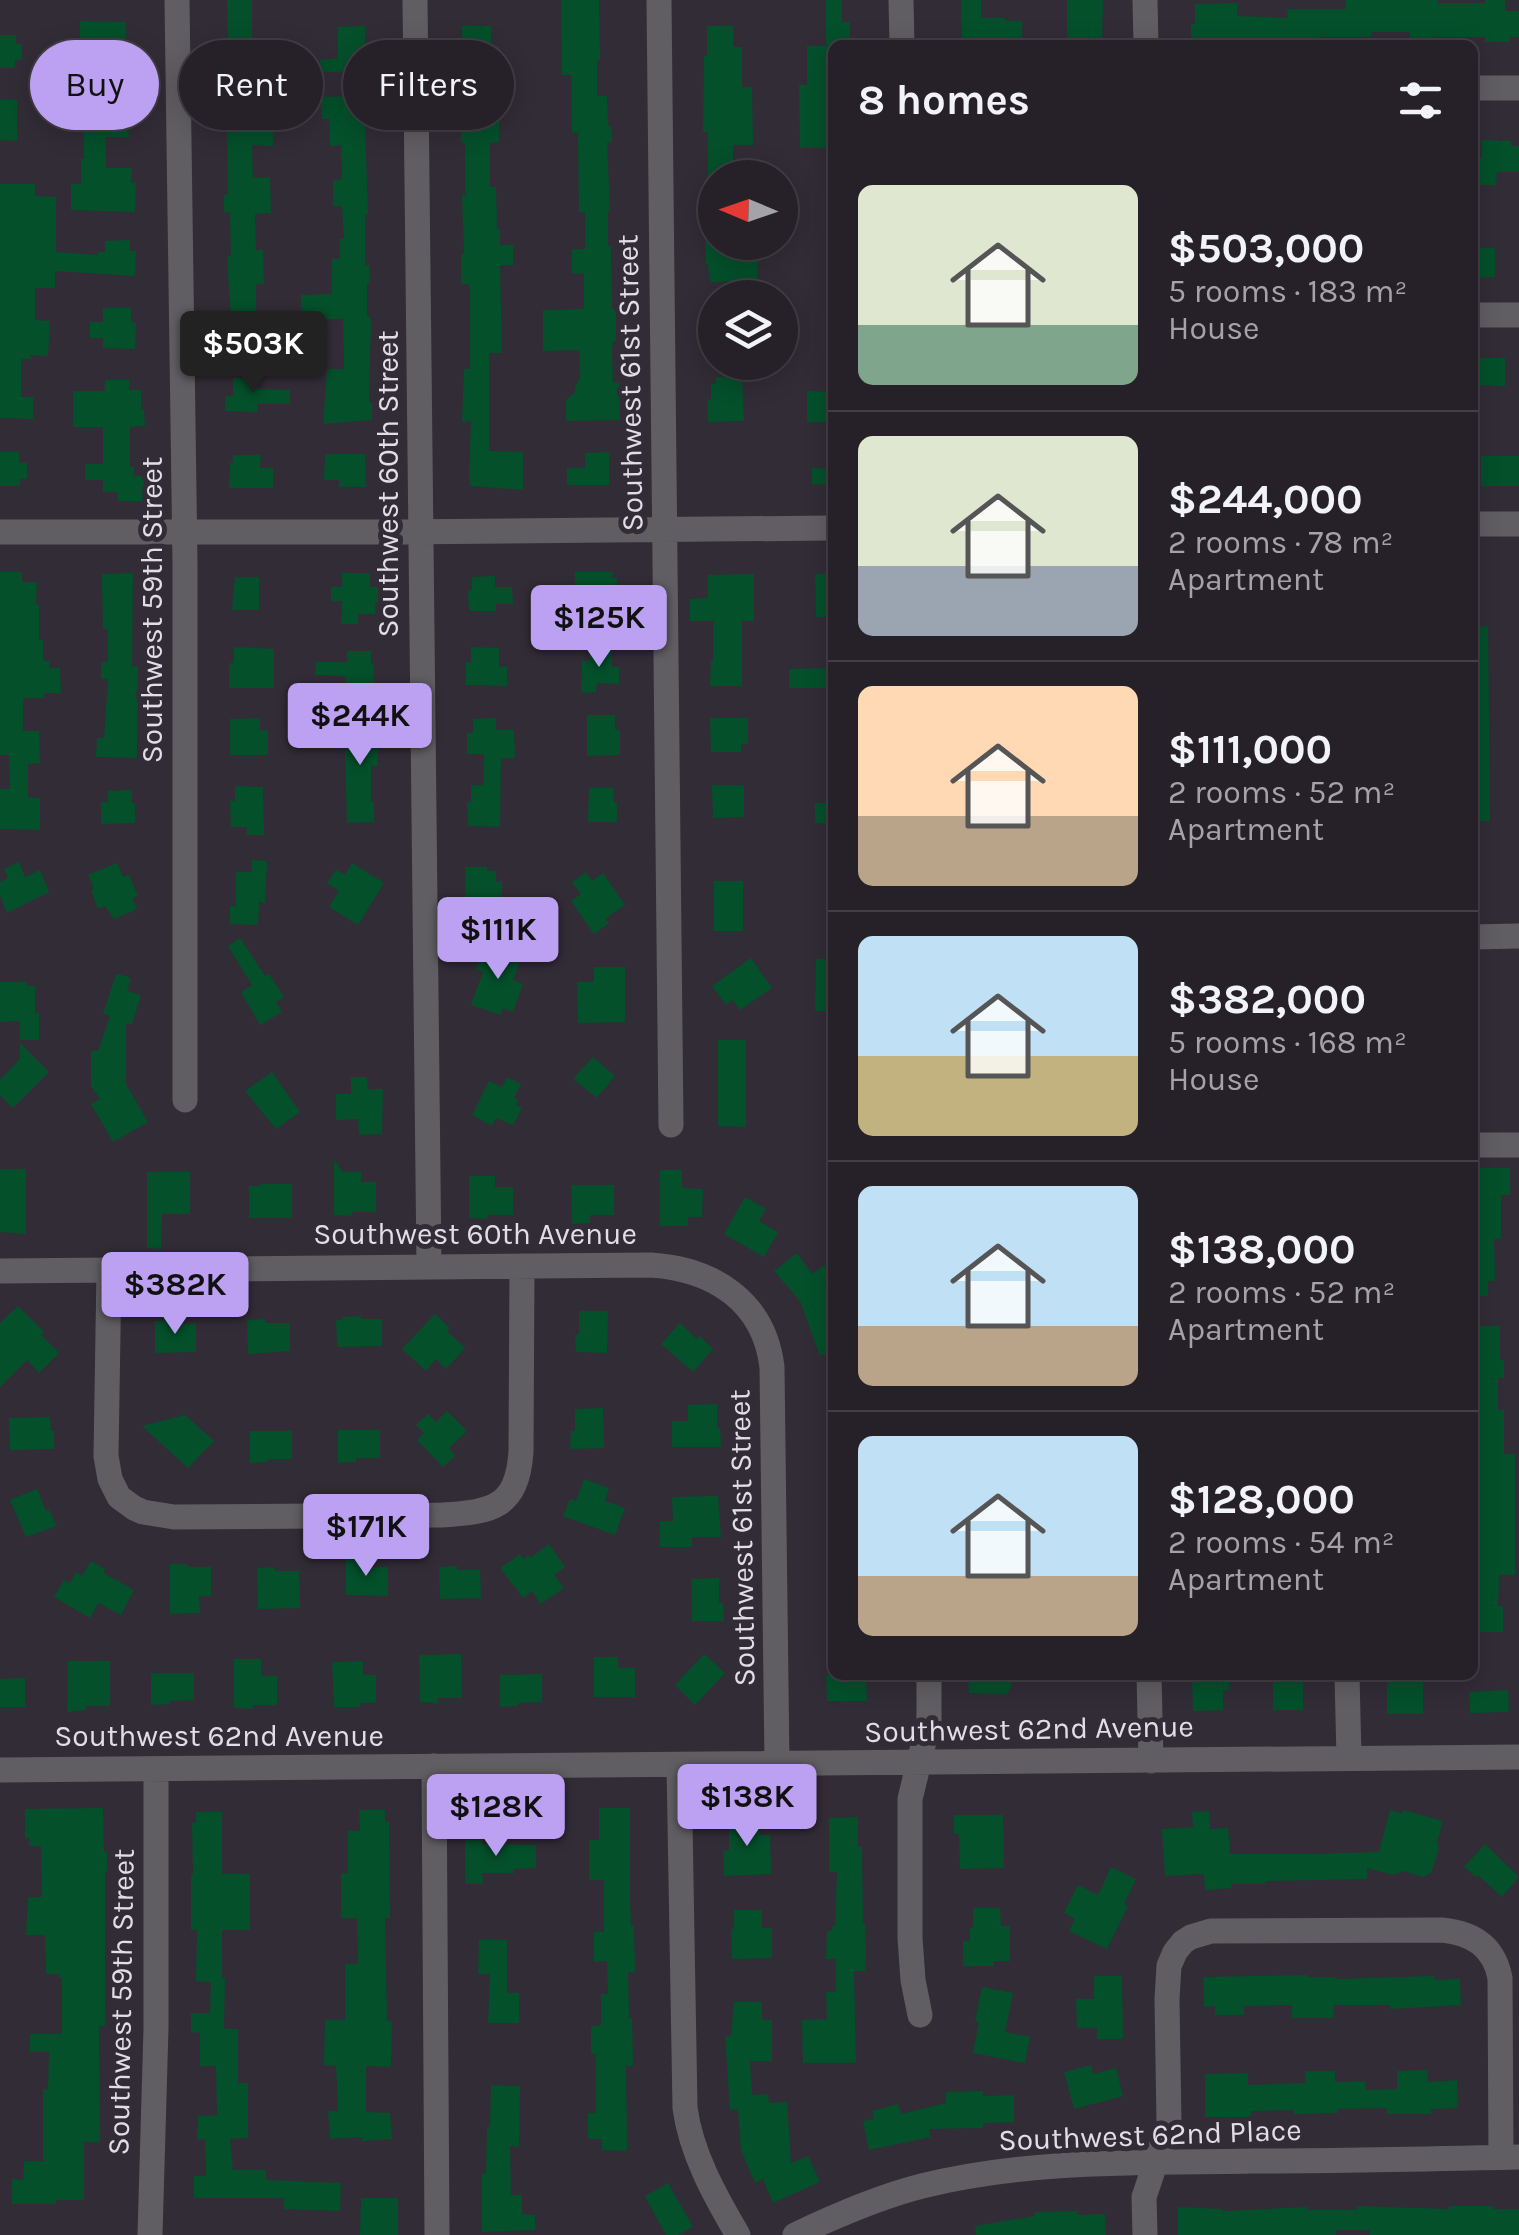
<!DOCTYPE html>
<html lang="en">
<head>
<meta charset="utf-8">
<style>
	body { margin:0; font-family:Karla,sans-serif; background:#322e34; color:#f1f3f6; height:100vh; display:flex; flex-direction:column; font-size:38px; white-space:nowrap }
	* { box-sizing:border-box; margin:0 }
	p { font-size:32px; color:#a4a3a8 }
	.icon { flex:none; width:55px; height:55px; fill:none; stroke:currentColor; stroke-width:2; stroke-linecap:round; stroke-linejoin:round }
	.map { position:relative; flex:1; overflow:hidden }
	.sheet { position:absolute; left:828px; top:40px; width:650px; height:1640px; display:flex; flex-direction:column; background:#262128; border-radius:15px; box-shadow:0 5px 25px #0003,0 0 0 2px #423e45 }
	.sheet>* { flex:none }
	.banner { position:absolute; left:30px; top:40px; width:648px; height:90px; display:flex; gap:20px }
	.needle { width:65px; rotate:272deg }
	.fabs { position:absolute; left:698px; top:160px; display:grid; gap:20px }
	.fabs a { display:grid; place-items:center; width:100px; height:100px; border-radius:50%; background:#262128; box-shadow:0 5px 25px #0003,0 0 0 2px #423e45; font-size:50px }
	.price { position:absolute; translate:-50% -85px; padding:0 22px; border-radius:10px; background:#bca0f2; color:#111; font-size:32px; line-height:65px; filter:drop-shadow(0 2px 5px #0008) }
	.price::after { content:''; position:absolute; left:50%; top:60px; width:30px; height:22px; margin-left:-15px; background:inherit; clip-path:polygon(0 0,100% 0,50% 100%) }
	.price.on { background:#222; color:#fff }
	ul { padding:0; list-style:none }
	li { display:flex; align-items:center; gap:30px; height:250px; padding:0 30px }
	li+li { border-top:2px solid #423e45 }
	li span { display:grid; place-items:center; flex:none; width:280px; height:200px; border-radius:15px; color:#555 }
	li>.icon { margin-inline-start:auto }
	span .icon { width:120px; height:120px; fill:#fffc; stroke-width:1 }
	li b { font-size:42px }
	h2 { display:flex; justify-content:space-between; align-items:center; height:120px; padding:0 30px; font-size:42px }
	.chip { padding:0 35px; border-radius:45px; background:#262128; box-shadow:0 5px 25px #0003,0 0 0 2px #423e45; font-size:35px; line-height:90px }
	.chip.on { background:#bca0f2; color:#111 }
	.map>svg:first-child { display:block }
</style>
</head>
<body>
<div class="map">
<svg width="1519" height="2235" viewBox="0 0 1519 2235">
	<rect width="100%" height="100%" fill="#322c36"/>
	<path fill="#04502b" d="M227,0H252V44H267V54L271,61V75H259V125H273V146L252,145L253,178L270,177L271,213L255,214L256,250H263L264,284H256V320H272V342H228V322H231L227,255L231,256L230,212H224V195H228L227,134L228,121H231V75H224V59L228,60Z
		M561,0H599L600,60H597V96H607L608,126L611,125L612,142H607L610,212H608V246H611L612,309H616V341H613L612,350L613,383H619L620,420L566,421V400L575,392V387L580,378L579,350L543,351V310L584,309V274L572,273V249H585V212H579L578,132L572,133L571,75H562Z
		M826,0H842V22H850V45H826Z
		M961,0H981V18H1005V21H1022V45H962Z
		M1067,0H1103L1102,39H1100V45H1067Z
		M1346,0H1438V3H1485V0H1505V11H1519V37H1510V42H1485V37H1434L1435,42L1410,41V32H1372L1371,37H1320V45H1272V41H1232V45H1203V41L1191,42V24H1195V4L1237,3V16L1288,18L1287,9H1346Z
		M80,21L126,22L125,46L130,47V72L98,71L99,47H80Z
		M365,26V57L368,56V72H321L320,60L338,58V27Z
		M462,26H491V47H499V64H479V95H491V117H499V142L490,143V187H496L497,229H500V245H513V265H500L502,353H489V451L523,452V490L470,486L469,477L471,421L462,422L464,369H470V289L468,284H461V254L464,253L462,195H465V143H461V126L464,125L463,73H459V57H462Z
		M707,26H734L733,47H742V87H752L753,145H733V178H708V132H703L704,56H707Z
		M0,35H16V44H22V60H15V68H0Z
		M807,46H832V148H800L799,85H807Z
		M364,96L368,214H365V265H369L370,283H367V317H371L369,403H372V420L323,424L327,369H344L343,319H301V295L332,294V259H340V239H344L342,206H333V180H342L341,145L330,146L329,119H322L321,97Z
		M0,100H17V141L0,140Z
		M102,103H126L129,137H106V168H132L131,183H136L135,212L71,210V184H81V159H84L83,114L103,113Z
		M1482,140L1511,141V146H1519V172H1497L1496,185H1474V158H1482Z
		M0,184H35V196L56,197V252L98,255V252H105V241L130,240V251H136L135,276L55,271V288H35V320L50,321L48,356L30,355L31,359H21V397H33V419L0,418Z
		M705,242H734V255H757V281L710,282L708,264H706Z
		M1472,248H1495V277L1472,278Z
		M103,308H131V322L136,323L135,349L103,348V338H90V322H103Z
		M1473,358H1505V386L1473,385Z
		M742,376L744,421L708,422L707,400H711V384H716V377Z
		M233,378H257V389L290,390V404H257V412L225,411V396H233Z
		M105,380H129V390H141V410H144L145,426L130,427V467H134V476H144V501H118V492H103V480H85V464H103V427H73V391H105Z
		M807,391L832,392V422H807Z
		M0,452H19V463H27V479H20V486H0Z
		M609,452V485H567V468H585V453Z
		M325,454H365L366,487H339V480H324Z
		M233,455H261L260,468H273V488H229L230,463L233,462Z
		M1481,456H1519V486H1481Z
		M812,468L832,469V485L812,484Z
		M0,572H22V582H37L36,605H39V640H43V661H49V668H60L61,693H44V698H23V731H39L40,763L28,764V797L40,798V830L0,829V789H10L9,755H0Z
		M575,572H613L612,578H617V612L574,611Z
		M133,573L132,666H138L137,758L96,757L97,738H104L108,679H101V662H108V629H103L102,574Z
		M342,573H370V587H378V603L375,602V614H358V624H341L342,601H331V587H342Z
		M832,573V617H816L815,574Z
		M754,574V621H742V686H710L711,661H713V621H690V599L708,598V575Z
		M495,576V587H512L513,604H496V611H469L468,590H472V577Z
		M235,577H259V610H232Z
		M1488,626L1490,821H1472V627Z
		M234,647L274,649V688H229V670L230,663H234Z
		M471,647L499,648V667H507V686L466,685V662H471Z
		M589,649H612V667H619V684L597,683L596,692L581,693L582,661H589Z
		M347,651H371V664H374L373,685H346V676L315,675L316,662H347Z
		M832,668V688H789V669Z
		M587,715H615V730H620V755L587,756Z
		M344,717H372L373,731H377L378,766H371V802H374V822L347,823Z
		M260,718V730H268V755H230V719Z
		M496,718V730H514L515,758H501L500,827L468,826L467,802H471V785H483L484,754H467V733H473V719Z
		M710,718H748V744H741V752H711Z
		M712,785H744V817L713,818Z
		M235,786L263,787L264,835H247V827H231L230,801H235Z
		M589,788H613L614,802H617V822H588Z
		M132,790V803H135V823L101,824V802H108V791Z
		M815,803H832V823H815Z
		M252,860L267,861L265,903L259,902L258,925L230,924V906H236V872H251Z
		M19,862L25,877L40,870L49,892L7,913L0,896V882L8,878L4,869Z
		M117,863L123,877L129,875L138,896L132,898L137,909L114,919L105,906L98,909L91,890L94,888L88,875Z
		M352,863L384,883L358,925L329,907L339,891L327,883L336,870L345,875Z
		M465,867H487V871H496V882L502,881V898H499V923H466Z
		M586,872L592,881L603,873L625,905L605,919L609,923L594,934L571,901L581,894L572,882Z
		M714,881H743V931H714Z
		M240,938L265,976L269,974L284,997L276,1002L282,1012L260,1025L241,992L252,985L228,946Z
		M500,945L523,954L513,980L523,984L513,1012L503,1008L501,1015L471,1005L483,972L476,969L482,954L495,958Z
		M751,958L772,988L740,1010L733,1000L726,1005L712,986Z
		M816,959H832V1011H815Z
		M594,967H625V1022L578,1023L577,982H594Z
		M116,974L126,976L131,979L127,991L141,995L132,1024L126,1023V1084L148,1122L113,1142L91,1104L100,1099L91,1086V1051H98L110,1016L103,1014Z
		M0,982H27V986H35V1013H39V1040H20V1021L0,1022Z
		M718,1040H746V1127L718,1126Z
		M20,1043L49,1072L13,1108L0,1095V1080L20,1059Z
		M593,1057L615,1076L597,1098L573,1079Z
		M272,1072L300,1112L276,1129L245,1091Z
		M351,1077H367L368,1089H383L382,1134L359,1135L358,1119L336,1120V1094H351Z
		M507,1077L521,1084L514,1098L518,1100L516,1105L522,1108L513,1125L496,1118L492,1126L472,1115L489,1081L502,1087Z
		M334,1160L343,1172H361V1182H376V1212H352L353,1216L334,1215Z
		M1472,1168H1510V1195H1501V1239H1494L1495,1281H1488V1296H1472Z
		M0,1169H26V1234L0,1232Z
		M660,1170H682V1188L703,1189L702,1217H688V1226H660Z
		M147,1172H190V1214H162L161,1249L147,1248Z
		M469,1176H495V1187H513V1215H488L487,1219L469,1218Z
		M260,1184H292V1218H249V1186H260Z
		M571,1185H614V1215H590V1223L572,1224Z
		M745,1197L766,1209L759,1221L778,1232L764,1257L724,1234Z
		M797,1253L812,1274L824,1265L832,1277L825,1285L832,1308V1351L820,1356L800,1301L774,1271Z
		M18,1306L44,1332L41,1335L59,1353L39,1373L27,1360L0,1387V1323Z
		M579,1311H608L607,1353L576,1352L575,1335H579Z
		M435,1314L450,1328L447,1331L465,1348L446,1369L436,1359L426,1371L402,1349Z
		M361,1316V1319H382V1346L337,1347L336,1320H343V1317Z
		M265,1319V1323H290V1351L248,1354L247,1320Z
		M172,1320V1324H196V1352L155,1353V1321Z
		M680,1323L697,1339L700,1336L713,1349L693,1372L661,1344Z
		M1472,1326H1500V1359L1504,1361V1378H1498V1410H1504V1454H1515V1575H1499L1498,1606H1503V1632H1472V1602H1478L1479,1548H1472Z
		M717,1404V1428H720L721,1447H672V1421H688V1405Z
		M603,1408L604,1448L570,1449L571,1431H575V1409Z
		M447,1411L467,1431L449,1448L455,1456L443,1467L417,1440L424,1433L416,1425L428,1414L436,1422Z
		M185,1415L214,1441L188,1468L142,1426Z
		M50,1417L51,1431H54V1449L10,1450L9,1418Z
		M338,1430H380V1458H356V1462L338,1463Z
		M250,1431H292V1459H267L268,1462L250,1463Z
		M584,1479L609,1488L605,1501L625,1508L615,1535L563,1516L570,1499L576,1501Z
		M37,1489L46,1511L49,1510L57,1526L26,1537L10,1500Z
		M718,1496L721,1537H692V1547H660V1521H673L672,1497Z
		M549,1544L565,1567L554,1575L564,1588L541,1604L532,1591L523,1598L500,1568L520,1554L523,1559L528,1555L530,1558Z
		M346,1559L364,1560L365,1567H388V1596L346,1595Z
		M91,1561L105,1569L103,1573L134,1590L121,1615L98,1603L90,1618L54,1597L64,1580L70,1583L76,1572L82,1576Z
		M170,1564H187L188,1567H211V1596H199L200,1613L170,1614Z
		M457,1566V1570H480L481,1598L440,1599L439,1567Z
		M274,1567L275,1571H299L300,1608L258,1609L257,1568Z
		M719,1578V1603H723L724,1621H692L691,1579Z
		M461,1654L462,1698H437V1703L420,1702L419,1655Z
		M704,1654L725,1673L695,1705L675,1685Z
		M594,1657H618V1668H635V1697H594Z
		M234,1659H261V1676H277V1705H253V1709L234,1708Z
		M68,1661H110V1706H86V1710L67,1712Z
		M363,1661V1675H376V1703H360V1707H334L332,1662Z
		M151,1673H194V1700L170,1701V1704L151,1705Z
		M542,1674V1702L518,1703V1706L500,1707V1675Z
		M826,1675H866L867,1701H827Z
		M968,1675H1012V1685L1007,1694L969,1693Z
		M1192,1675H1229V1690H1223V1710L1193,1711Z
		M1273,1675H1303V1710H1273Z
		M1387,1675H1423V1714H1387Z
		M25,1678V1707H0V1679Z
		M1508,1690L1509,1712L1470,1713L1469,1692Z
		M103,1808L104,1852H107V1871H105V2026H99L100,2142H84V2200H56V2204H12V2179L23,2180L24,2161H43V2089H48L49,2052H30V2034H62V1978H59V1974H46L45,1935H26L28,1897H42L41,1846H29V1838H25V1809Z
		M599,1808H630V1900L631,1926H634L635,1972H628L629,2019L632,2018L633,2066H626L627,2151L602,2150V2139H588V2113H596V2054H591V2026L601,2025V1994H608L607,1961L594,1962V1932H604V1880H589V1840H599Z
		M359,1810H385V1822H389L390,1918H385L387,2021H392L391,2067L366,2066V2112L390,2113L392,2139L362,2141V2137L330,2139L328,2111H338L336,2066L324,2065L325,2020H345V1964H358L357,1918H341V1873H348V1831H360Z
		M1390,1810L1402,1814L1403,1810L1443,1821L1437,1842L1439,1849L1431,1873L1423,1877L1403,1871L1394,1875L1367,1868V1879L1265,1881V1884H1231L1232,1888L1205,1890L1204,1874L1165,1876L1162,1829L1193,1827L1192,1812L1209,1811L1210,1829L1228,1828L1230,1854H1313L1379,1852Z
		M196,1812H222V1874H250V1930H222V1978H225L224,2029H238V2083H248V2138L230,2139L233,2170H266V2180L341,2183L340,2211L284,2209V2198H194V2176H206L205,2139L197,2140L198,2116L217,2115L216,2066H200V2033L191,2032V2013H210L211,1982L196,1981L197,1930H191V1874H193L192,1823H196Z
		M954,1815H1003L1004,1868L960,1869L959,1834H954Z
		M729,1817H759L760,1835H770L771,1874L724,1876L723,1851H729Z
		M858,1817V1847H862L863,1924H865L866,1952L865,1971H854L856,2063H803L802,2020L827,2019L826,1992H836V1959H826L827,1931H832V1926H835L837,1872H829V1818Z
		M465,1840H482V1844L536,1845V1868L514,1869V1873H482L483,1884H465Z
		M1485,1844L1519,1877L1502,1897L1478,1875L1476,1877L1464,1867Z
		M1111,1867L1136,1879L1124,1904L1128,1906L1107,1949L1069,1931L1075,1919L1064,1913L1078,1885L1098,1895Z
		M973,1908H1000L1001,1926H1010V1961H994V1966H963V1941H970V1928L973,1927Z
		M734,1910H762V1928H772V1958L732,1959L731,1929H734Z
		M479,1940H507V1993H519V2023H488L490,1974H478Z
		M1307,1975V1977H1336V1979L1434,1976V1980L1460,1979L1461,2005L1390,2009V2005H1334L1333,2018H1292V2005L1244,2006V2015H1215V2006L1204,2007L1203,1977Z
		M1094,1976H1122L1123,2039H1097V2028H1077L1076,1999H1094Z
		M982,1987L1013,1993L1005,2032L1030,2037L1025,2063L973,2053L979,2022L975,2021Z
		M734,2002H762V2020H772V2061H750L752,2095L768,2094L769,2103L787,2102L791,2163L808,2156L820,2182L773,2203L763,2179L755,2183L741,2150L738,2109L730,2110L725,2036H731Z
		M1091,2065L1093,2074L1116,2068L1123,2096L1074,2109L1064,2072Z
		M1427,2070L1428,2082L1457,2080L1458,2108L1431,2109V2114H1387V2108L1338,2109V2113L1294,2114V2110L1251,2111V2117H1205V2074L1248,2073V2085L1306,2083L1305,2071H1335V2082L1365,2081L1366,2090L1397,2089V2071Z
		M491,2085L520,2086L519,2147L510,2146L511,2195H522V2214L535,2215V2230L482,2232V2174H486L487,2127H490Z
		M983,2091V2096L1014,2095V2122L983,2123V2128L929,2129L931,2137L869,2150L863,2121L874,2119L872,2111L898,2104L901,2114L946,2103V2092Z
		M668,2183L693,2227L678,2235H666L645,2196Z
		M361,2198H398V2235H360Z
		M1357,2206L1449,2209V2206H1493V2209H1519V2235H1370V2230H1336V2235H1178V2207L1222,2209V2211L1308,2207V2210H1357Z
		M1078,2211V2215L1105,2214L1106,2235H976L975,2226L1035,2216V2212Z"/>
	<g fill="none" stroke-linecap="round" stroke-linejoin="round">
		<path stroke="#615e63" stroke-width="25" d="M177,0L185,564V1100
			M415,0L429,1267
			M659,0L671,1125
			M901,0L902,45
			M1145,0L1146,45
			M1472,88H1519
			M1472,315H1519
			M1472,524H1519
			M0,532H394L832,528
			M1472,937L1519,936
			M1472,1145H1519
			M109,1270L106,1456L110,1479L119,1497L134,1508L143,1512L174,1517L442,1515C492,1512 517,1508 521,1452L522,1266
			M0,1271L651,1265C713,1269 764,1301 772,1367L777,1764
			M1149,1675L1151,1761
			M1347,1675L1349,1758
			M679,1765L685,2108C691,2153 715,2196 738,2235
			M434,1766L437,2235
			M0,1770L1519,1757
			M920,2015L913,1980L910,1938V1799L929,1721V1675
			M150,2235L156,2028V1769
			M795,2235C835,2216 878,2197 922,2186C1030,2159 1143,2163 1254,2161C1342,2161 1431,2159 1519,2157
			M1145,2235L1144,2197L1169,2123L1167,1999L1169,1966L1175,1952L1183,1942L1191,1937L1211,1931L1442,1930C1473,1933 1494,1947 1500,1978L1501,2157"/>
	</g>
	<g text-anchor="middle" stroke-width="10" stroke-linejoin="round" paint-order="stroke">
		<g font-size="30" fill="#e2dee5" stroke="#322c36">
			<text transform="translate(630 383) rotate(-91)" y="10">Southwest 61st Street</text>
			<text transform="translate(388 484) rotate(-90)" y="10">Southwest 60th Street</text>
			<text transform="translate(152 610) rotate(-90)" y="10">Southwest 59th Street</text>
			<text x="475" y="1244">Southwest 60th Avenue</text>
			<text transform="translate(742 1538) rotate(-91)" y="10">Southwest 61st Street</text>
			<text transform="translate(1029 1729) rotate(-1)" y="10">Southwest 62nd Avenue</text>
			<text x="219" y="1746">Southwest 62nd Avenue</text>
			<text transform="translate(121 2002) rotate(-89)" y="10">Southwest 59th Street</text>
			<text transform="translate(1150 2135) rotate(-2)" y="10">Southwest 62nd Place</text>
		</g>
	</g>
</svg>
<div class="fabs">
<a><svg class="needle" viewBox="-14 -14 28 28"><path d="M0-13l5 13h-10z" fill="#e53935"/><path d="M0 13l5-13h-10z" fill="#a4a3a8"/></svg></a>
<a><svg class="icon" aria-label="layers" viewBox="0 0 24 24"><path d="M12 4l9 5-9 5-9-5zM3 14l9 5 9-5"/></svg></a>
</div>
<b class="price on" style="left:253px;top:396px">$503K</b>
<b class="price" style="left:599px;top:670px">$125K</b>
<b class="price" style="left:360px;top:768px">$244K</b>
<b class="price" style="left:498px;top:982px">$111K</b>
<b class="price" style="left:175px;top:1337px">$382K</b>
<b class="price" style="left:366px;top:1579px">$171K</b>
<b class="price" style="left:747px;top:1849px">$138K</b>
<b class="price" style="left:496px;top:1859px">$128K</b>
<div class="banner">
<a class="chip on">Buy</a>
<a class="chip">Rent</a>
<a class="chip">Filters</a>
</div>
<section class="sheet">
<h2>8 homes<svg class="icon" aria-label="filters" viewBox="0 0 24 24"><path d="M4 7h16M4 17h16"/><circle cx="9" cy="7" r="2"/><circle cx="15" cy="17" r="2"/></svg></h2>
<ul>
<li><span style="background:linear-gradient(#dfe7d0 70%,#7fa58c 0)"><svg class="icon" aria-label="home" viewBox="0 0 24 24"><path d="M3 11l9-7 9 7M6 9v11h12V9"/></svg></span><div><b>$503,000</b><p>5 rooms · 183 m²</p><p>House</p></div></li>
<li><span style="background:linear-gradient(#dfe7d0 65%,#9aa5b1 0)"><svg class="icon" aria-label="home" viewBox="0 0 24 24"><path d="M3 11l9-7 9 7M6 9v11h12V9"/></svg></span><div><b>$244,000</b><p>2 rooms · 78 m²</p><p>Apartment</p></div></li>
<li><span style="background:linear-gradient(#ffd9b3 65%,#b9a48a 0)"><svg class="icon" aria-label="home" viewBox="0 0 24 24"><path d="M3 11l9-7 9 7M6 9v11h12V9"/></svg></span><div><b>$111,000</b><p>2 rooms · 52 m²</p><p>Apartment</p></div></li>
<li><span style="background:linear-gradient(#bfe0f5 60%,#c2b280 0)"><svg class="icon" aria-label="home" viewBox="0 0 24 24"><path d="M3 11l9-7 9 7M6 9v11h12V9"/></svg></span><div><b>$382,000</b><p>5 rooms · 168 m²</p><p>House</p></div></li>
<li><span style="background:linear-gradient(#bfe0f5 70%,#b9a48a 0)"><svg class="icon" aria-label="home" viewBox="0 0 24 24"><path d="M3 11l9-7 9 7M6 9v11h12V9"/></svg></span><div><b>$138,000</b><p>2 rooms · 52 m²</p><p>Apartment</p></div></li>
<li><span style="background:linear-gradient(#bfe0f5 70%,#b9a48a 0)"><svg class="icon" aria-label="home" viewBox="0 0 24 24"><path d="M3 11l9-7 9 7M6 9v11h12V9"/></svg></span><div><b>$128,000</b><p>2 rooms · 54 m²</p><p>Apartment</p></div></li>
</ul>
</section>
</div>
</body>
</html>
